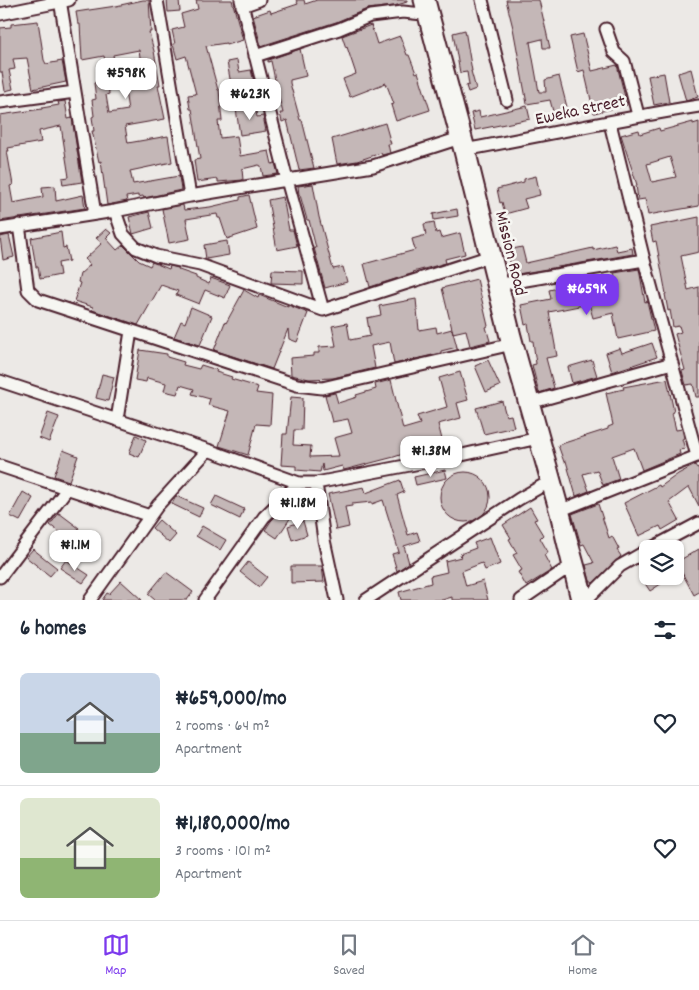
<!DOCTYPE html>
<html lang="en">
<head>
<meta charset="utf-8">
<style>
	body { margin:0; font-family:Dekko,sans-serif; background:#f2f2f3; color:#1f2937; height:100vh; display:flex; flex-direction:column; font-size:19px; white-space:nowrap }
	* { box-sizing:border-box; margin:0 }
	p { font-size:16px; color:#747a83 }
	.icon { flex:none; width:28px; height:28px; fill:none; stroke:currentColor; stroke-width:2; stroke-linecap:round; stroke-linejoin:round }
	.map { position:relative; height:600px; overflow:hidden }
	.sheet { display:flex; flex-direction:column; background:#fff; flex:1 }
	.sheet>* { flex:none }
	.fabs { position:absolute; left:639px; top:540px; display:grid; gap:10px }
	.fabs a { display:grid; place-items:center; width:45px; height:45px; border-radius:8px; background:#fff; box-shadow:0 1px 4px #0004; font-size:25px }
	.price { position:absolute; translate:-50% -42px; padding:0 11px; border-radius:10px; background:#fff; color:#222; font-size:16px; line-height:32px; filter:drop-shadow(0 1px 2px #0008) }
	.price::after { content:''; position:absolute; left:50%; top:30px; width:15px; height:11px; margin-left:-8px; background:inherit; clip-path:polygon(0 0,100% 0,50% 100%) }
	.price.current { background:#7c3aed; color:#fff }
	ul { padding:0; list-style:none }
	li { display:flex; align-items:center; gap:15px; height:125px; padding:0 20px }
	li+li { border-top:1px solid #e0e1e3 }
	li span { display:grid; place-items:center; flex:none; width:140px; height:100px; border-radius:8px; color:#555 }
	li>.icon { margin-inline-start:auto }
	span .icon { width:60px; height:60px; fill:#fffc; stroke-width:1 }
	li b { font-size:21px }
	h2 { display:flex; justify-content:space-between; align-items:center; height:60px; padding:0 20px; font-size:21px }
	.dock { display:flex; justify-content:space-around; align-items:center; height:70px; border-top:1px solid #e0e1e3; background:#fff; font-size:14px; color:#747a83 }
	.dock a { display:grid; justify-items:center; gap:2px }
	.dock .current { color:#7c3aed }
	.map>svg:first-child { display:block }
</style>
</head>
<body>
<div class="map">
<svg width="699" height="600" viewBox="0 0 699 600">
	<rect width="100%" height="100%" fill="#ece9e6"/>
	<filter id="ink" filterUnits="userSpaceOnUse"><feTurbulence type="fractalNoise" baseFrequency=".02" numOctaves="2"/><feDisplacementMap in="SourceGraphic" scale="10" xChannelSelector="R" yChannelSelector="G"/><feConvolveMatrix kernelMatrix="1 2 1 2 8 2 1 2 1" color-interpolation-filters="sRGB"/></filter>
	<g filter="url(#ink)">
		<path fill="#c4b7b7" stroke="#4a1f2b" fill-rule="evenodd" d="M143,0H149L151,32H149L154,51L160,85H158L165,119L125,126L128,143L168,136L172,162L130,171L133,184L179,176L181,190L144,198L143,196L138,197V195L126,197L127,201L107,205L101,161L99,162L92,131H94L92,117L94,116L92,100L96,99L94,83L108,81L109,94L106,95L109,113L128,110L122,73L133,71L132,66L141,64L139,50L113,55L117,77L108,78L104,56L82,60L80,24H78L76,12L116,6Z
			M167,0H179L180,11L168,12Z
			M196,0H232L243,40L226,45V43L206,46L218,90H219L222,121H218L220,138L237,136L240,156L269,151L272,164L275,163L278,174L263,176L261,166L259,165L242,169L243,180L218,182V179L197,182L194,160L200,159L192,109H190L188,95L196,94L186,56L177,59L173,44H175L172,30L184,27L181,14L198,9Z
			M296,0H304L305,4L317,0H407V2L394,6L367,9L336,22L261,46L253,16L270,10L271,13L298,4Z
			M506,0H539L550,48H543L542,39L530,42L539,92H546L545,80L559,76L569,115L555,119L550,100L527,104L513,28Z
			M38,21L44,60L46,64L62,61L66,82L33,89L27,58L13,59L15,69L9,70L13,89L5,91L2,72H0V28L11,27V24Z
			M371,25L377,44L400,36L407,55H409L416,73L418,72L430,110L396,121L391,105L394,104L386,83L350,97L343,79L356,74L347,47L346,48L342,36Z
			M465,30L472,71H471L476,89L468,92L466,86L469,85L467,72L460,73L453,33Z
			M583,34L592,71L617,65L627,105L594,113L584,70L578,72L570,37Z
			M300,49L306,76L290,80V83L300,120H302L314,168L299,170L287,120L282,122L280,113H283L278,94L276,95L273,81L275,80L271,61L268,62V60Z
			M237,60L239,72L251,70L255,86L232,90L227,62Z
			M691,69L698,97L686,101L678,73Z
			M664,73L669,102L654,105L648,76Z
			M65,101L68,119L72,118L82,182L63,185L62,178L69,177L61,126L39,131L41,142L8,148L9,151H7L13,185L10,186L13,203L43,197L42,187L55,186L56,201L83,195L85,208L0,221V115L42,109V108L59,105L58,102Z
			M255,106L257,117L263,116L266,131L240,135L236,109Z
			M527,106L530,119L475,130L471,113L479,111L480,117Z
			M693,122V124L699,122V206L648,215L645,199L638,200L636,185H637L621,135L639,130L640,134L659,128L660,131ZM670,157L676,177L652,182L647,164Z
			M385,123L391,144H388L390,153L382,155L381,153L357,161L337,164L332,139Z
			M536,176L540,195L524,199L527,208L505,214L502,202L500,203L497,189L524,182V179Z
			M313,184L319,217L333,269L343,267L347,282L325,288L314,248H316L309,220H307L300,195H299L298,186Z
			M249,195L257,229L227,239L220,218H218L217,214L186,219L190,239L169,243L162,209L183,205L184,210L210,207L240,200V197Z
			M283,197L289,230H293L297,246L277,250L268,200Z
			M457,209L458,216L434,220L433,214Z
			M149,212L153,228L133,234L129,217Z
			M699,217V252L681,256L688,290L699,287V397H696L693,384L686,385L682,371L685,370L675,334L681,332L679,326L673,327L670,310L668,311L665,294H666L656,241L653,242L650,227Z
			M434,222L436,233L439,232L441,238L460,233L465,254L445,259L446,263L413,272L414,273L370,287L364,264L415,250L412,239L426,235L424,224Z
			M106,229L111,233L106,238L117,250L123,245L139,261L150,266L152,262L169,269L170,266L178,268L179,270L196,276V278L209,284L211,278L230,285L225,298L205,290L199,304L176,295L178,291L161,285L138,325L92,310L93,307L74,301L80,283L78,282L80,274L90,265L85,259L102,243L96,238Z
			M61,232L63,248L66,247L69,261L58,263L60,275L40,279L38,267H36L31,238Z
			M9,235L14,257L3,260L0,237Z
			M227,241L229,255L206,259L204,245Z
			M615,245L617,251L632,248L633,254L512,275L508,250L522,247L526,263L593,248V250Z
			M639,269L645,302L647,301L654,331L618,339L613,313L593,318L589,304L549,312L557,356L546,358L554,388L539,393L532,365L536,364L533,341H531L528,324L525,325L521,305L551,299L549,290L578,284L579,291L601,285L602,290L617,287L614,273Z
			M272,270L303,271V284L271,283Z
			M477,279L488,326L486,327L490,341L470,346L466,330L453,333L442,288Z
			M244,290L258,298L259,295L288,307V305L308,313L297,342L289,339L288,329L272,369L214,350L225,322L226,323Z
			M416,299L419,330L436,327L437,333L452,329L457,347L441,351V353L394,364L390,342L371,346L375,368L333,378L309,379L291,375L290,358L314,356V353H319V347L336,346L332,326L347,323L350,340L370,336L367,318L381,315L379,306Z
			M191,307L212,316L200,345L174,337L181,321L185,323Z
			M652,343L657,357L612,372L606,353L620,348L622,353Z
			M140,350L167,354V357L184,362L183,365L199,369L201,365L217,370L216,372L232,377L231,379L258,387L256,393L272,395L270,425L256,424L248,455L219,446L230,411L208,405L210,399L192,394L194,389L180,385L177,394L164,391L166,383L147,378L146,382L135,380Z
			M488,360L500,386L486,392L475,366Z
			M592,360L597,376L572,383L568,367Z
			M460,372L468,400L457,403L461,418L438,424L445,451L431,453L429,448H427V446L394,457L344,470L342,466L323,471L322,464L320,472L296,470V466L281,465L283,434H287L291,397L303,398L302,430H294L293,445L311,446L310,457L339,456L334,438L352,433L348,419L332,422L325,395L335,393L338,403L357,397L356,395L376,389L375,384L391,380L403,429L420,424L417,416L447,407L439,378Z
			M102,374L114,377L108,401L96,398Z
			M667,379L674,412L672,413L676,430L682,429L684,438L682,439L685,449L679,450L680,454L642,470L634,448L612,456L619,479L603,485L597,470L583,474L589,491L576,496L566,461L564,462L558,445L608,429V427L613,425L606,393L624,389L623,387Z
			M502,401L506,416L511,415L514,427L484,434L476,408Z
			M48,413L59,417L49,442L39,438Z
			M136,435L146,440L139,457L129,453Z
			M63,450L78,456L69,481L54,476Z
			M695,465L697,468L699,467V506L689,487L669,502L679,520L662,530L660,526L639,536L624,503L659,485L660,487L678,474Z
			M445,470L447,478L416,485L414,477Z
			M440 497a25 25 0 1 1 50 0a25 25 0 1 1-50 0Z
			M400,480L404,492L397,495L408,535L417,532L420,541L404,546L409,563L397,571L392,554L399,552L383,500L372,504V502L352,504V506L345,507L349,527L336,530L328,494L364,487L366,493Z
			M23,492L33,498L20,521L10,516Z
			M298,495L310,497L311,504L308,503L307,506L299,505L277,538L265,530L271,521L286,506L292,510L294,498Z
			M176,496L203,508L199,517L172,504Z
			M216,496L244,509L240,519L211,505Z
			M598,504L609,538L612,536L619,549L617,550L621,556L593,583L590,581L586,565L594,563L584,544L581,545L572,514Z
			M530,507L537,519L534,520L543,535L540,538L548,552L544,555L552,570L526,586L518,572L522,570L513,555L517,553L509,539L511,538L503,525Z
			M59,513L79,528L70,540L50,525Z
			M159,520L176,535L169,543L152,528Z
			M303,521L307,535L292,540L288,526Z
			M202,526L226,540L220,550L196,536Z
			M490,537L500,564L485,570L482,563L462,571L466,586L483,581L488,600H452V597L442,600H401L399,592L431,583L430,576L447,572L445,561L461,557L460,554L476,548L474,543Z
			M33,549L57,568L50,576L26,557Z
			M699,549V592L694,595L681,571L675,575V563Z
			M66,560L89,575L83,583L60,568Z
			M248,562L267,577L259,587L240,572Z
			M291,566H322L324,582L291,583Z
			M166,572L193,592L187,600H155L148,594Z
			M648,576H673L650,591L642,579Z
			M121,581L142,600H102L107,593L109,594Z"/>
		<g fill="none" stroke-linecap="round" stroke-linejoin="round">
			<g stroke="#4a1f2b" stroke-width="15">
				<path id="minor" d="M60,0L95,214
					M157,0L190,196
					M241,0L287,180L323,310
					M420,0L460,151L508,345L556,513L577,600
					M429,0L469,149L515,336L588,600
					M482,0L507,100
					M242,6L259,0
					M0,14L69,0
					M606,29L614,52L624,61L638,115
					M255,56L339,29L370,16L403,12L423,14
					M0,102L75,92
					M469,149C545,135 622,118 699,106
					M115,211L123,234L136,248L156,256L200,265L323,310L494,255
					M19,225L28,290L38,300L297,385L322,388L508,345
					M0,229L115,211L190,196L373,166L457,139
					M502,284L644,260
					M0,381L208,450L299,483H316L462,455L534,439
					M533,402L672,363
					M117,420L131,331
					M0,466L150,516
					M316,483L324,540L337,600
					M564,509L697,456L644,260L610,123
					M650,549L699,523
					M0,577L67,489
					M588,598L620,566L648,550
					M90,600L158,505L208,450
					M205,600L264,517L299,483
					M366,600L519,499L547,483
					M521,600L569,567"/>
			</g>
			<use href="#minor" stroke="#f6f6f2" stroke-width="11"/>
		</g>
	</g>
	<g text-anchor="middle" stroke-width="5" stroke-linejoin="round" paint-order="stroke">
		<g font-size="18" fill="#4a1f2b" stroke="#f6f6f2">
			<text transform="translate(580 109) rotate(-12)" y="6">Eweka Street</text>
			<text transform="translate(512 253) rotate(76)" y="6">Mission Road</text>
		</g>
	</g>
</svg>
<div class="fabs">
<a><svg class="icon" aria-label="layers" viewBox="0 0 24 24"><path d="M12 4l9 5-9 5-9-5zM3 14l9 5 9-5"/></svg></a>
</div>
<b class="price" style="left:126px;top:100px">₦598K</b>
<b class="price" style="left:250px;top:121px">₦623K</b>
<b class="price current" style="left:587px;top:316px">₦659K</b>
<b class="price" style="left:431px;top:478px">₦1.38M</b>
<b class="price" style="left:298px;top:530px">₦1.18M</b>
<b class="price" style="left:75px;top:572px">₦1.1M</b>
</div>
<section class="sheet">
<h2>6 homes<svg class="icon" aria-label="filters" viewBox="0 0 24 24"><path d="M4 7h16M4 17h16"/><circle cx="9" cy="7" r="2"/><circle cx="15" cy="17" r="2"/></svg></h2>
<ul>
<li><span style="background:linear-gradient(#c9d6e8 60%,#7fa58c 0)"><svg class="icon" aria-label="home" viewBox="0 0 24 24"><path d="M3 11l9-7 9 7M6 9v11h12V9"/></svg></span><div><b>₦659,000/mo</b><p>2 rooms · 64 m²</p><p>Apartment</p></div><svg class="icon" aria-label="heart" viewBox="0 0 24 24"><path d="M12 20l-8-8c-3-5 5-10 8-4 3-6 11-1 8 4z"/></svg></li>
<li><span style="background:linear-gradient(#dfe7d0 60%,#8fb573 0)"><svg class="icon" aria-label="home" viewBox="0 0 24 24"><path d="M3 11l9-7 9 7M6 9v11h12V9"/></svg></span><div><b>₦1,180,000/mo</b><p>3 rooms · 101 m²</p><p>Apartment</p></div><svg class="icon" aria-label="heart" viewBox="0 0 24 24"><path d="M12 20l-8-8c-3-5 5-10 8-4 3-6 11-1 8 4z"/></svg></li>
</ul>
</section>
<nav class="dock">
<a class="current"><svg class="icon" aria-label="map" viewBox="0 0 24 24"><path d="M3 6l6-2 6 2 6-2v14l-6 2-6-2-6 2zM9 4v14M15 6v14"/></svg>Map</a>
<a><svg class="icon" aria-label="saved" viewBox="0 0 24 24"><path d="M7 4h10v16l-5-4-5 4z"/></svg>Saved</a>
<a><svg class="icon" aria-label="home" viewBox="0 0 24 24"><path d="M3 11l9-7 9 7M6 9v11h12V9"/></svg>Home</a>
</nav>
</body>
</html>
